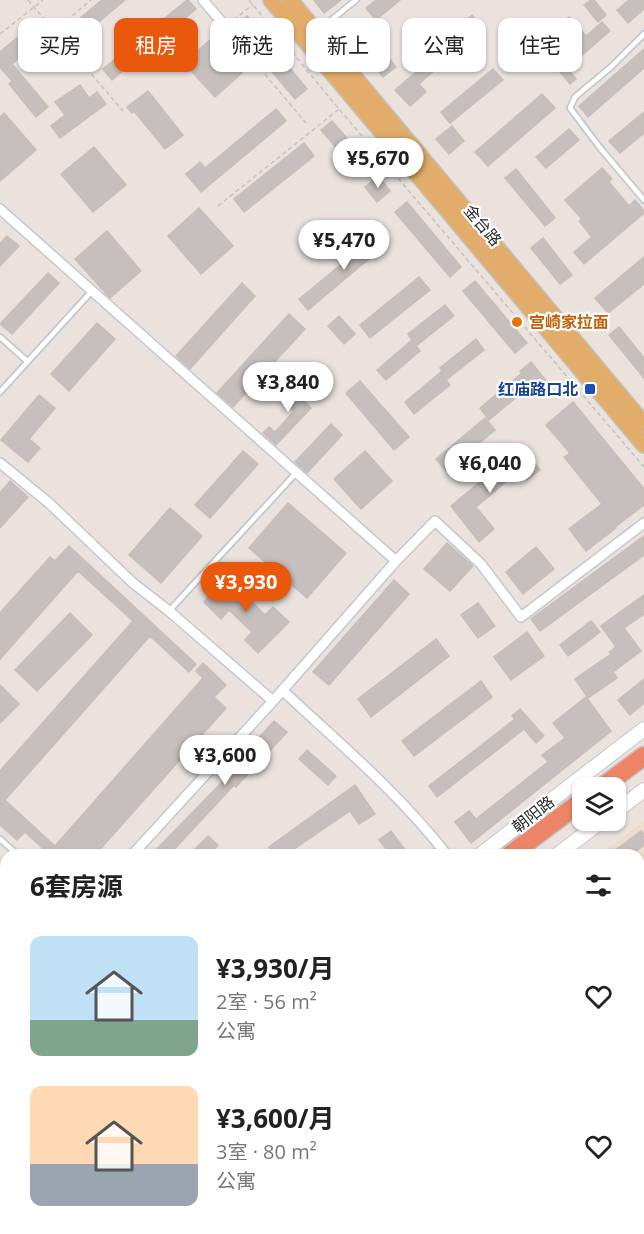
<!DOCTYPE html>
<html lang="zh">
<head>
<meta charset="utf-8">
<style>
	body { margin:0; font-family:"Open Sans","Noto Sans SC",sans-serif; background:#f2f2f2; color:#222; height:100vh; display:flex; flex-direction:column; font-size:22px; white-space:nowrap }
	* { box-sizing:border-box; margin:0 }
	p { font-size:20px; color:#767676 }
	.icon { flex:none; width:33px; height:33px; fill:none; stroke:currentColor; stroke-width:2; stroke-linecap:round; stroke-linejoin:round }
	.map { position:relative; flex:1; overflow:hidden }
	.side { position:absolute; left:0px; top:849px; width:645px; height:386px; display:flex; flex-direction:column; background:#fff; border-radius:18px 18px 0 0; box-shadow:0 2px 4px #0004 }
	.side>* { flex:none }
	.hud { position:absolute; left:18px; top:18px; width:609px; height:54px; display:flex; gap:12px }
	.buttons { position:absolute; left:572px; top:777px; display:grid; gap:12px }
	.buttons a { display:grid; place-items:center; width:54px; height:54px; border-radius:12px; background:#fff; box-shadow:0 2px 4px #0004; font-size:30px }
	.price { position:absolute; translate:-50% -51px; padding:0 14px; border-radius:21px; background:#fff; color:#222; font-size:20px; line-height:39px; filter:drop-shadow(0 2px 3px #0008) }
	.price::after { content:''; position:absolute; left:50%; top:36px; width:18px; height:14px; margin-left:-9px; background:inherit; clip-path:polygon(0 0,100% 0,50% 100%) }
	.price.active { background:#ea580c; color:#fff }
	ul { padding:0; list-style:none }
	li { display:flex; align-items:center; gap:18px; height:150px; padding:0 30px }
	li span { display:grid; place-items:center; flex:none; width:168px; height:120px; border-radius:12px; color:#555 }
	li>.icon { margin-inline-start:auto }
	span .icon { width:72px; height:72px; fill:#fffc; stroke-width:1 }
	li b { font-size:26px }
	h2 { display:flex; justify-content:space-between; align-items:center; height:72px; padding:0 30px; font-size:26px }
	.pill { padding:0 21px; border-radius:12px; background:#fff; box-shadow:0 2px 4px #0004; font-size:21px; line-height:54px }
	.pill.active { background:#ea580c; color:#fff }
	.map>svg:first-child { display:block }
</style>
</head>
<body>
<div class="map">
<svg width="644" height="1234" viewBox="0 0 644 1234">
	<rect width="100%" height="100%" fill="#ebe2de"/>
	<path fill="#eadccf" d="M644,821V1145L639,1140V855H599Z"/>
	<path fill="#d3e29c" d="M639,957L644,963V1087L639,1081Z"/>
	<path fill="#c6bfbd" stroke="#c6beb7" stroke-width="1.5" d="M102,0H125L77,40L68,28Z
		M187,0H188L196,9L112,80L103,69Z
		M314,0H341L324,13Z
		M376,0H400L376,20L366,8Z
		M591,0H594L606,15L598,22L584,5Z
		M629,0H644V9L628,23L617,10Z
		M472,15L483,28L419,84L426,92L410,106L395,90L416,72L412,68Z
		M247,16L307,89L295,99L234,27Z
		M569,17L586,36L602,22L610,31L567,68L576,79L570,84L551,61L550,62L537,45L546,37L562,57L574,46L557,27Z
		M36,22L47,35L12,64L48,107L36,117L9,84L12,81L0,67V52Z
		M359,22L396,67L383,77L346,32Z
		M211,39L242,73L215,97L184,63Z
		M644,49V68L588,117L579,106Z
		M493,69L503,80L450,123L441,112Z
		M80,85L89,98L97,92L106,104L60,138L51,126L65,115L55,102Z
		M148,91L183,135L165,149L134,111L132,113L127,107Z
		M542,94L555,108L488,166L475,152Z
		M276,109L286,121L201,192L186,174L200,162L205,168Z
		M644,112V133L620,153L609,141Z
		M4,113L36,150L0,181V117Z
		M332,121L365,159L354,168L321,130Z
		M452,126L464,141L449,154L436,139Z
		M569,129L579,140L546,168L536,157Z
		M304,143L314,156L244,212L234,199Z
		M94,147L126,185L93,212L61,174Z
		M602,168L612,179L609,182L629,206L635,200L644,211V213L584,264L574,252L592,237L579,221L582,219L565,200Z
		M516,169L555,218L545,226L505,178Z
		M378,176L390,191L377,202L365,187Z
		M407,202L461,267L450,277L395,212Z
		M199,208L233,246L201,274L168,236Z
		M107,231L141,271L110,298L75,259Z
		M381,232L389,242L308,310L299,299Z
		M7,236L19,246L0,266V244Z
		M543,238L572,275L560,284L531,248Z
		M644,257V284L608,313L595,298Z
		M48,273L59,283L12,334L0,324Z
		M419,277L430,290L370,338L360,325Z
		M475,281L527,343L515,353L463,291Z
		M242,283L255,296L190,369L176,356Z
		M445,305L454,316L416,346L420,351L386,380L377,370L412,340L408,334Z
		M289,314L305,329L233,407L217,393Z
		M339,316L355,334L344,344L328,326Z
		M97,323L115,339L69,391L51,374Z
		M619,327L644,358V378L609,335Z
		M476,339L484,350L446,380L450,385L414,414L405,402L442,371L440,368Z
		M531,362L551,387L540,396L531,385L489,420L480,408L522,373L520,371Z
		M284,381L311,408L276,445L263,433L269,427L275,432L294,411L274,392Z
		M360,381L409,437L394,450L346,393Z
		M39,395L55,408L29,439L40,448L28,462L1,440Z
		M573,402L644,489V505L615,527L616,528L586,551L569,529L602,504L564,457L570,453L546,425Z
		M485,418L495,430L446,471L436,459Z
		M331,424L342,435L307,473L295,462Z
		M243,451L258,464L210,518L195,505Z
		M365,451L392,481L361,509L334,479Z
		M524,451L540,470L527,480L519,471L476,507L494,529L479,542L451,506L505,461L508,464Z
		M10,481L28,497L0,528V493Z
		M288,503L346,553L307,598L249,548Z
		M170,508L202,536L161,583L129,555Z
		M644,536V555L540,631L531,619Z
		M447,543L473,566L450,591L424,569Z
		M69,546L196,664L189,672L150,636L5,800L55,846L203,678L196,671L203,663L226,685L214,697L226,708L95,855H50L25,832L17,840L0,825V771L133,621L78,571L0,659V613L50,557L55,561Z
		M536,547L554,569L523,594L506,572Z
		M231,574L247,589L243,593L265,615L273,607L289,622L258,653L245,640L252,632L229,610L221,619L204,602Z
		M394,580L409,594L329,685L313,672Z
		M644,595V614L624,628L641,651L613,672L617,678L588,698L575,679L611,654L609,652L616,647L601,626Z
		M478,603L495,626L478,638L461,615Z
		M70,613L92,635L37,691L15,670Z
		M591,621L600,632L568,656L560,645Z
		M527,632L544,656L511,680L494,657Z
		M436,639L449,656L371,717L358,699Z
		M644,679V703L630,715L618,700Z
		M481,681L492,697L414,756L402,741Z
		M0,685L19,704L0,723Z
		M586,697L611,731L471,843L455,822L469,811L476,819L548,762L542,755L565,738L553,723Z
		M520,709L544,736L536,743L524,729L437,797L429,786L515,719L512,716Z
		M274,721L287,732L236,787L234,785L169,855H151L226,778L224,776Z
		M307,750L336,776L328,785L299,759Z
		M355,785L375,814L359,824L350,811L285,855H274L269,847Z
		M391,831L409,855H391L379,840Z
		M641,831L644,835V845L631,855H609Z
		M208,836L218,845L208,855H189Z"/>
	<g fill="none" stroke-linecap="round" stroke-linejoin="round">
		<g stroke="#c2c8cf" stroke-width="8">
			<path id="lane" d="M319,30L356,0
				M644,34L611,67L575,97L570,108L601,149L644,200
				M0,337L27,361
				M0,392L91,292
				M169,611L297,472
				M0,839L18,855"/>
		</g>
		<g stroke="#c2c8cf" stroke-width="12">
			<path id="street" d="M203,0L225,26
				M0,209L396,561L273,701L132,855
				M0,463L49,503L133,583L169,611L273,701
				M396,561L435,521L481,564L521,617L644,523
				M282,690C339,743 399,793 447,855
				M237,1234L244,1228"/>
		</g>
		<g stroke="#c2c8cf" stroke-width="16">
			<path id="secondary" d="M615,812L644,790
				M480,855L644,729
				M557,855L603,820
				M0,1146L6,1144
				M0,1195L6,1192
				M639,1206L644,1202
				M368,1228L373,1234
				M608,1234L614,1228
				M628,1234L634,1228"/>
		</g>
		<g stroke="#c3c3c3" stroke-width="18">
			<path id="primary" d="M271,0L644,445
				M290,0L644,424"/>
		</g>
		<g stroke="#c3c3c3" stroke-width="21">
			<path id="highway" d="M601,788L644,756
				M510,855L582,801
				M0,1165L6,1162"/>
		</g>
		<path stroke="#c3c3c3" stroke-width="1.5" stroke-dasharray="4.5 3" stroke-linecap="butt" d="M28,0L123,111
			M249,0L339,109L644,467
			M234,20L253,4
			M55,30L91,0
			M0,34L43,0
			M231,34L306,123
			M218,206L339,109
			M639,882L644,879
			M639,951L644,956"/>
		<use href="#lane" stroke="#fff" stroke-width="4.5"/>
		<use href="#street" stroke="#fff" stroke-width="9"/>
		<use href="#secondary" stroke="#fff" stroke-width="14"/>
		<use href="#primary" stroke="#e2ad6b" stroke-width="15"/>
		<use href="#highway" stroke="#ed8466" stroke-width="18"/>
	</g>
	<circle fill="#e8710a" stroke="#fff" stroke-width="2" cx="517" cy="322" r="6"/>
	<rect fill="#1a4fb4" stroke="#fff" stroke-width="2" x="584" y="383" width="12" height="12" rx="3"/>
	<g text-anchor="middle" stroke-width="4.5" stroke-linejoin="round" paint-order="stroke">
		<g font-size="16" fill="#2a2a2a" stroke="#fff">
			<text transform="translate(483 225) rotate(50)" y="6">金台路</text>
			<text transform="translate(533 814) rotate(-38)" y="6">朝阳路</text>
		</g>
		<g font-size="16" font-weight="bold" fill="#c56008" stroke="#fff" text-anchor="start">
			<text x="529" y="328">宫崎家拉面</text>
		</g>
		<g font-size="16" font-weight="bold" fill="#164399" stroke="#fff" text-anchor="end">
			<text x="578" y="395">红庙路口北</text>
		</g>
	</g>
</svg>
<div class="buttons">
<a><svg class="icon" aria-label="layers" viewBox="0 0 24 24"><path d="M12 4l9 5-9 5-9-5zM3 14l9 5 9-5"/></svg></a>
</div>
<b class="price" style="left:378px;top:189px">¥5,670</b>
<b class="price" style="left:344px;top:271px">¥5,470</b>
<b class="price" style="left:288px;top:413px">¥3,840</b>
<b class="price" style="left:490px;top:494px">¥6,040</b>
<b class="price active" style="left:246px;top:613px">¥3,930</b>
<b class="price" style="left:225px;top:786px">¥3,600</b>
<div class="hud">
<a class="pill">买房</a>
<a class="pill active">租房</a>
<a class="pill">筛选</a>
<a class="pill">新上</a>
<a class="pill">公寓</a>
<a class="pill">住宅</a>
</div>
<section class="side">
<h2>6套房源<svg class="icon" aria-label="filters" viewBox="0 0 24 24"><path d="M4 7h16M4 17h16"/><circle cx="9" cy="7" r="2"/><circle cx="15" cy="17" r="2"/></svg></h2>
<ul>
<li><span style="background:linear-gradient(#bfe0f5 70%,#7fa58c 0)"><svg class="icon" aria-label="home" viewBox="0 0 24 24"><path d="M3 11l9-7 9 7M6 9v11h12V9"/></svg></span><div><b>¥3,930/月</b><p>2室 · 56 m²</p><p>公寓</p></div><svg class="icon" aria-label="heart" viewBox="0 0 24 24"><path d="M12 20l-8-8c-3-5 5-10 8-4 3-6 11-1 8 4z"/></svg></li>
<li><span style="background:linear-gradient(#ffd9b3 65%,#9aa5b1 0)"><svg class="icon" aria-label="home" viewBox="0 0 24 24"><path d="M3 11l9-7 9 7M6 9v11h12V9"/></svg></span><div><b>¥3,600/月</b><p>3室 · 80 m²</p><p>公寓</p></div><svg class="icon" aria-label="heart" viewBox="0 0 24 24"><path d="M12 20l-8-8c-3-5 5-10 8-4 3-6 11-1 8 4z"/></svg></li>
</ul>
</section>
</div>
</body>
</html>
